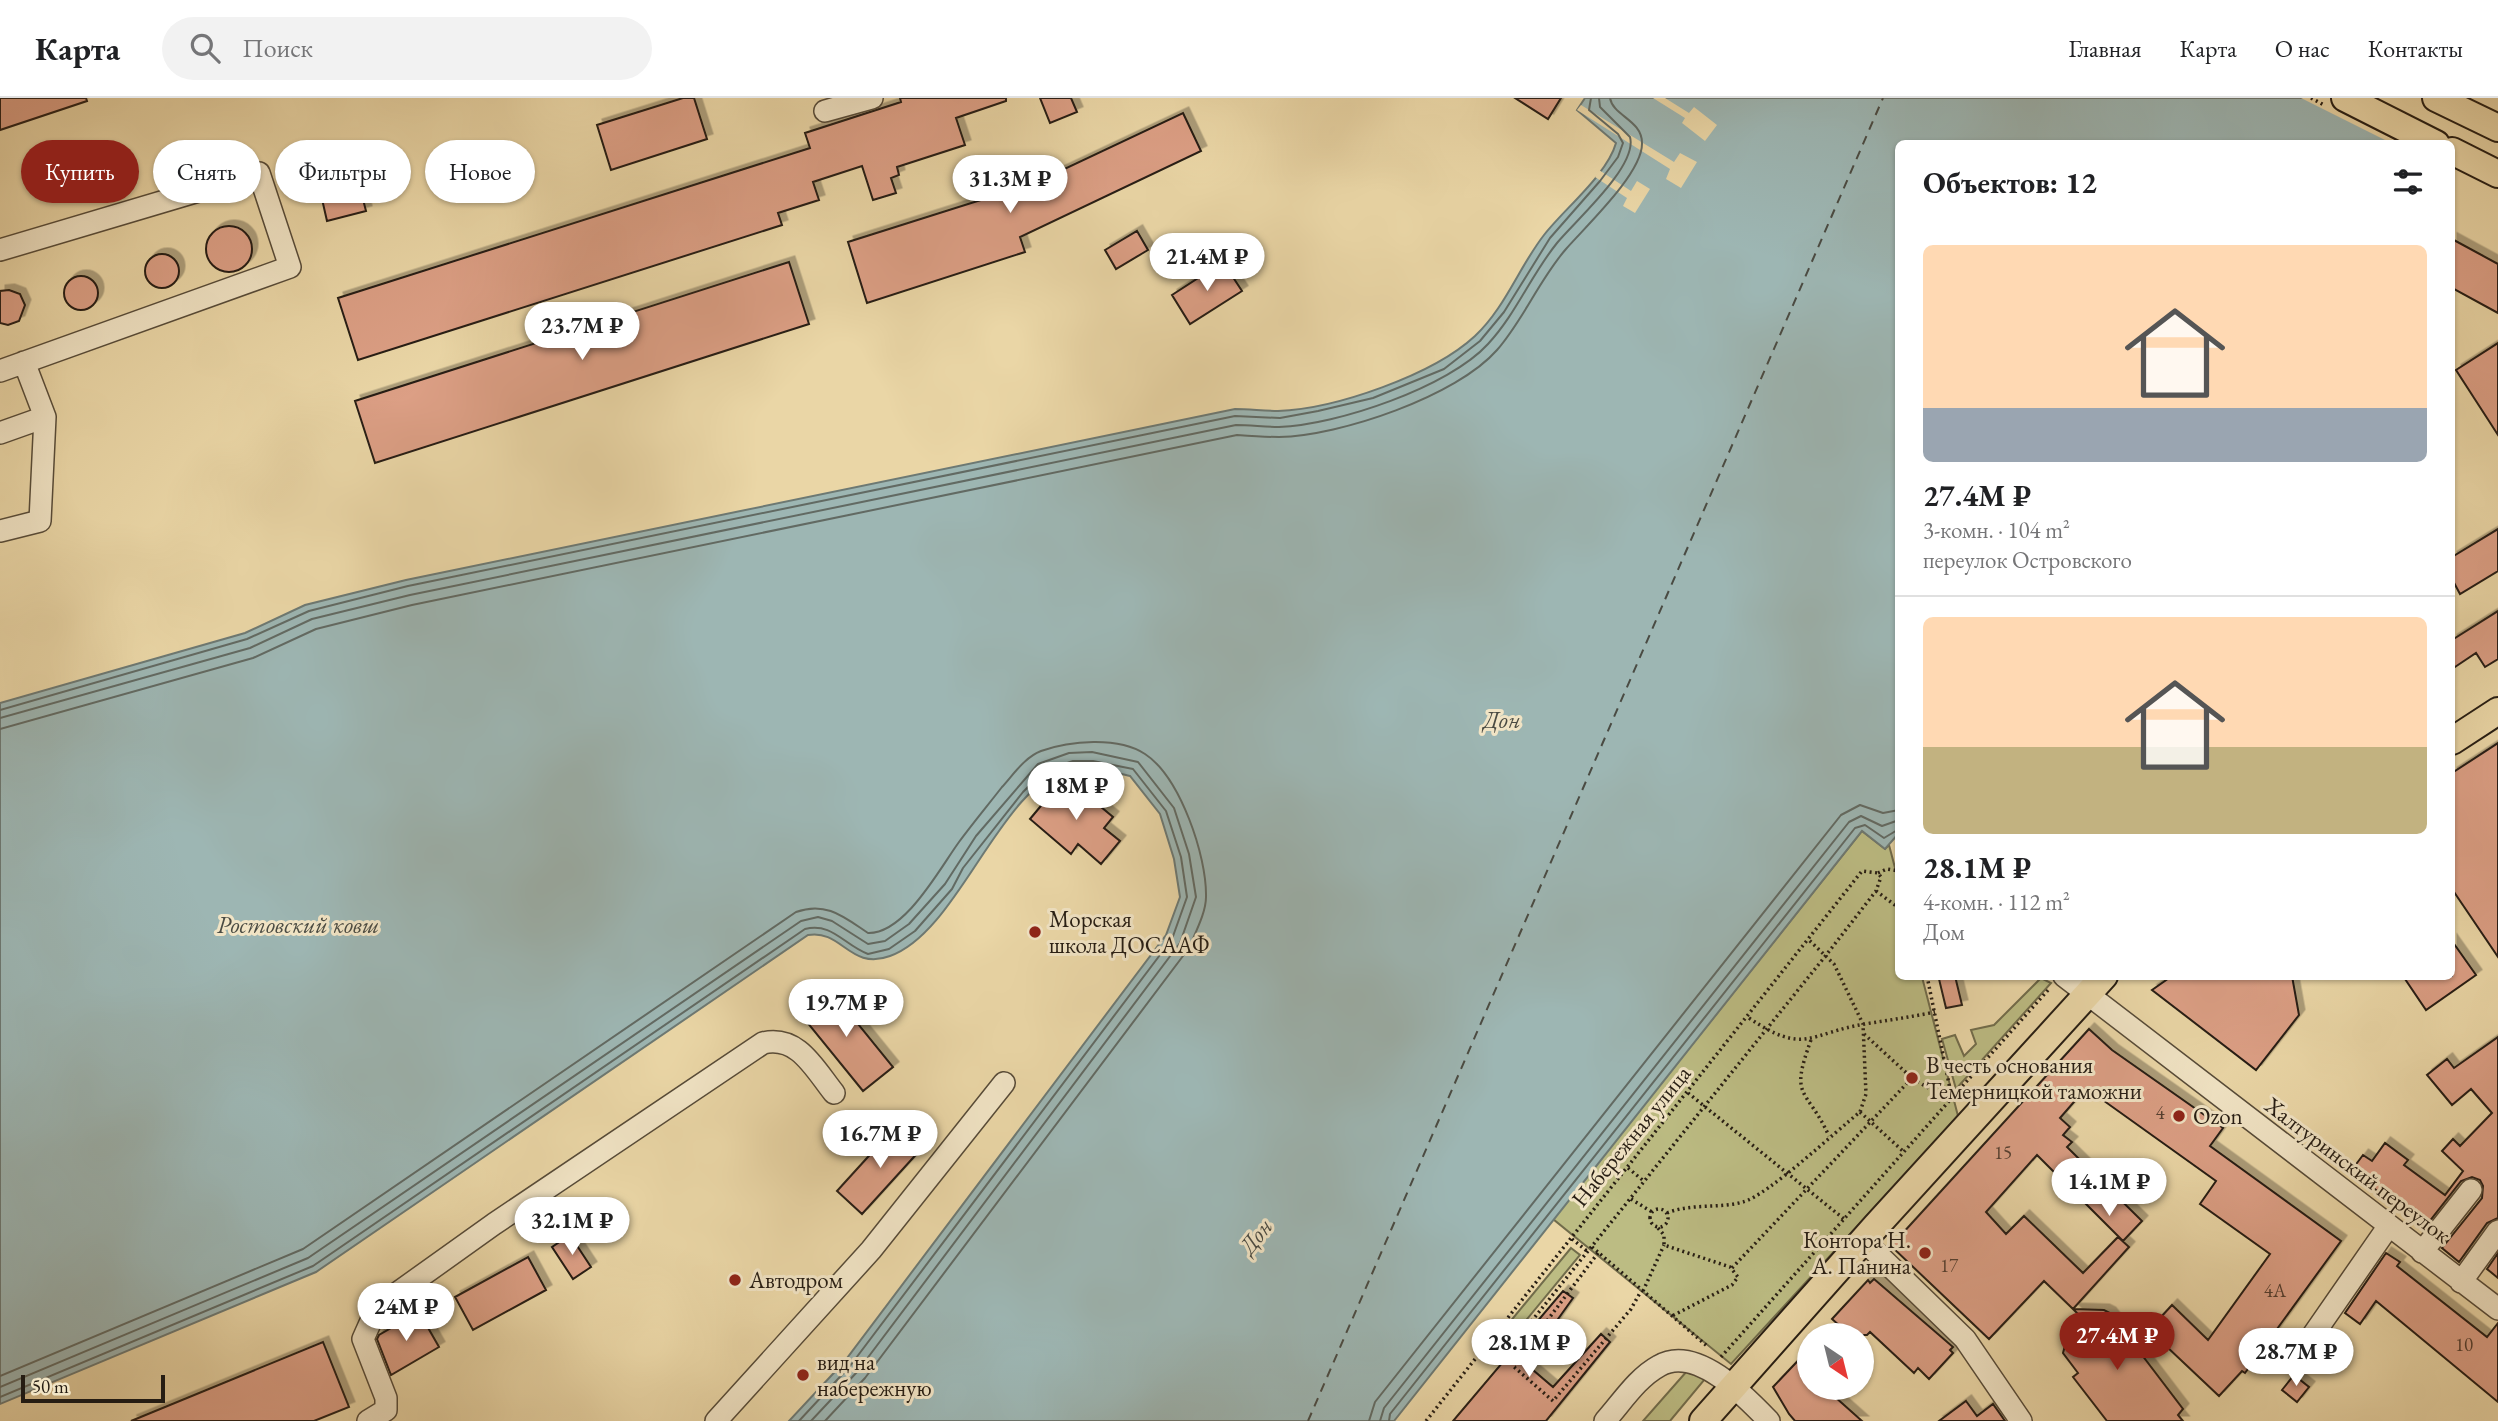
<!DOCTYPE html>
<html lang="ru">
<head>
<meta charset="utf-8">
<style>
	body { margin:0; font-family:"EB Garamond",serif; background:#f2f2f2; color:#202124; height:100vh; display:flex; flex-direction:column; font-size:26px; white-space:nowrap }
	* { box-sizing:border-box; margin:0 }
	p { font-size:23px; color:#757577 }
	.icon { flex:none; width:38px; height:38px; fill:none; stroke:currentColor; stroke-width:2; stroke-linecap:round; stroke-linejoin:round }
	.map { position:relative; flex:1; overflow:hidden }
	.sheet { position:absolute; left:1895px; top:42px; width:560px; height:840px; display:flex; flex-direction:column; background:#fff; border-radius:10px; box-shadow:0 2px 5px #0004 }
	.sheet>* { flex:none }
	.banner { position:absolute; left:21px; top:42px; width:665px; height:63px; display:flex; gap:14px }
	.needle { width:46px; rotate:145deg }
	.controls { position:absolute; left:1797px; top:1225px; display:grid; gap:14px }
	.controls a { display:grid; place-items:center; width:77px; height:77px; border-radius:50%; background:#fff; box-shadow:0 2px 5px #0004; font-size:35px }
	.scale { position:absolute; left:21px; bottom:18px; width:144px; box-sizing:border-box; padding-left:7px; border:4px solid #261d13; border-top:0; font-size:19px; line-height:24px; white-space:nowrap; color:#261d13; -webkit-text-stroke:5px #f1e4c5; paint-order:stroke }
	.price { position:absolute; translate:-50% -60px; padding:0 16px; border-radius:24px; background:#fff; color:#222; font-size:23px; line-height:46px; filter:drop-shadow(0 2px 4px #0008) }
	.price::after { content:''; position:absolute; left:50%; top:42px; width:21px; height:16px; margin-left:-10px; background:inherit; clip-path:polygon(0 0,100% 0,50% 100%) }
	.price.on { background:#8f2418; color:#fff }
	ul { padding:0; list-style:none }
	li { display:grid; align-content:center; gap:14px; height:371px; padding:0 28px }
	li+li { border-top:2px solid #e0e0e0 }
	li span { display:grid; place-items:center; height:217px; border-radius:10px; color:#555 }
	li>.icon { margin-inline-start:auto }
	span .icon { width:126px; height:126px; fill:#fffc; stroke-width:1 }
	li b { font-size:30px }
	h2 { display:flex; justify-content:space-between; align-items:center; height:84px; padding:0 28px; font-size:30px }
	.chip { padding:0 24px; border-radius:32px; background:#fff; box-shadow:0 2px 5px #0004; font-size:24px; line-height:63px }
	.chip.on { background:#8f2418; color:#fff }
	header { display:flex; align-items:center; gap:42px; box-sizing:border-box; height:98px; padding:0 35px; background:#fff; border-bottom:2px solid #e0e0e0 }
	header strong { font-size:33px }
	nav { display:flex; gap:38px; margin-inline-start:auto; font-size:24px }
	.search { width:490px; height:63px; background:#f2f2f2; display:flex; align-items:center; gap:18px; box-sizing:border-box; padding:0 24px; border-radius:38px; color:#757577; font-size:26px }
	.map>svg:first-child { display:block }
</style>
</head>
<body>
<header>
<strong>Карта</strong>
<div class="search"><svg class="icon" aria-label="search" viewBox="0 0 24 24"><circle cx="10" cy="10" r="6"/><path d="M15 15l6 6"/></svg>Поиск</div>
<nav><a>Главная</a><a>Карта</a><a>О нас</a><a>Контакты</a></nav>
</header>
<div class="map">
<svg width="2498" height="1323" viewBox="0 0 2498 1323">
	<defs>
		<filter id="shadow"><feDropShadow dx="5.5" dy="-5.5" stdDeviation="0" flood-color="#0004"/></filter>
	</defs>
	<rect width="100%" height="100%" fill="#ead6a6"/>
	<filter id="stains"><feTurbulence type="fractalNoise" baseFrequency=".00286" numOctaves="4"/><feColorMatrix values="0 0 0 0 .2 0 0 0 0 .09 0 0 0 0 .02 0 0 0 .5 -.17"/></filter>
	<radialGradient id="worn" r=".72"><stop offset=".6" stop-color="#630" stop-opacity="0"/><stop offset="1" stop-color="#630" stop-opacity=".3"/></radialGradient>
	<path fill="#bcbc83" stroke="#716c4b" stroke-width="2" d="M1862,733L1885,751L1889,747L1899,785V878L1922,879L1958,1018L1731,1266L1553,1121Z
		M2041,880L2051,885L1956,991L1942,941L1955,937L1964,958L1976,946L1971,932L1994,927Z
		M1571,1150L1580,1157L1513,1238L1504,1231Z
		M1687,1273L1705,1281L1670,1323H1643Z"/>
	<path fill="#9db6b3" stroke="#6d7973" stroke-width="2" d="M1585,0H2423L2389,45L1899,46V735L1885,751L1862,733L1394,1323H789L844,1264L1166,837L1180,799L1174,761L1160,716L1130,678C1112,674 1091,666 1072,670C1000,685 960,833 890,858C850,873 842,831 808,837L316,1174L0,1306V605L245,535L305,507L406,482L1235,311C1249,311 1264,313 1278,313C1335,311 1433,277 1475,238C1505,210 1519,169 1544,137C1564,111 1607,77 1616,45L1577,12Z"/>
	<path fill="#ead6a6" d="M1653,0H1665L1689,15L1694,9L1717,27L1705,43L1682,25L1685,20Z
		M2301,0H2427L2393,46Z
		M1581,7L1674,64L1680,55L1697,64L1681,90L1666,81L1670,71L1577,12Z
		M1599,72L1631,93L1637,83L1650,91L1635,115L1623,108L1627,100L1595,79Z"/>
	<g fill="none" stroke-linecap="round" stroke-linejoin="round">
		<path stroke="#626a63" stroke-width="2" d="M0,612L247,541L309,513L408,488L1235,318L1280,320L1318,313L1373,300L1444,271L1480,243L1504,214L1550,140L1600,83L1618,59L1623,45L1618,36L1589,12L1591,0
			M0,620L250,550L312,521L410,497L1236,327C1250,327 1265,329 1279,329C1337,327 1449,289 1488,246C1516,216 1531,177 1557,145C1575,123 1638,68 1630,39L1600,9L1599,0
			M0,631L253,560L316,531L412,507L1237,337C1251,338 1265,339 1279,339C1340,338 1457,298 1497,252C1524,221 1539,182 1566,151C1585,129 1643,75 1642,45C1642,22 1613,18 1610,0
			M0,1278L303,1151L796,814C826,803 844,819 868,835C905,836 940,770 959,744C973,725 988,707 1002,689C1013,677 1025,659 1041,653C1069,643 1118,638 1145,656C1180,679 1207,758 1206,799C1206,815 1195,835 1189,850L865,1280L825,1323
			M0,1289L308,1160L801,823L818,819L832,823L868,846L885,843L909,826L945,786L976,738L1038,666L1069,655L1092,654L1138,664L1174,710L1189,756L1196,799L1180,845L857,1274L811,1323
			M0,1299L313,1168L805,831C832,824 844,847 868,856L889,851L915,833L952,791L963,770L1023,694L1044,673L1073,663H1093L1133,671L1166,713L1181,759L1187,799L1172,841L850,1268L799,1323
			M1369,1323L1375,1304L1841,717L1860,707L1883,715L1899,712
			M1380,1323L1384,1310L1849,724L1861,718L1882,728L1899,722
			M1389,1323L1390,1316L1855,730L1865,727L1884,740L1899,731"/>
		<path stroke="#4a4b43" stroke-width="2" stroke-dasharray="9 7" stroke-linecap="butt" d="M1308,1323L1883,0"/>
	</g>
	<path fill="#dc9f85" stroke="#261d13" stroke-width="2" filter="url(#shadow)" d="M0,0H86L87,3L0,32Z
		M683,0H694L707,41L611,72L597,27Z
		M900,0H1006V3L956,20L965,47L897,69L899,77L891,80L896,95L873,102L862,68L813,84L819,102L778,115L782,127L358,262L338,200L810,50L805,35L901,4Z
		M1040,0H1071L1077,14L1050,25Z
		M1515,0H1561L1548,21Z
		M1183,15L1201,53L1020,139L1025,154L867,205L848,144L1006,94L1007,98Z
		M355,70L366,113L327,123L317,79Z
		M206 151a23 23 0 1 1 46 0a23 23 0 1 1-46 0Z
		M1137,133L1148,152L1116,171L1105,152Z
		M2452,141L2498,166V215L2452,190Z
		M145 173a17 17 0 1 1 34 0a17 17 0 1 1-34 0Z
		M789,164L809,226L375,365L355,303Z
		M1223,164L1242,193L1190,226L1172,197Z
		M64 195a17 17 0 1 1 34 0a17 17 0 1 1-34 0Z
		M9,192L20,196L25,207L19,223L8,227L0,225V193Z
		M2498,245V337L2456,272Z
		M2498,431V473L2460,496L2452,481V459Z
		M2498,513V561L2485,569L2476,555L2452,571V542Z
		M2498,645V859L2452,791V675Z
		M1065,679L1113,719L1104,730L1120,743L1101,766L1078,746L1071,756L1030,721Z
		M2452,843L2476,877L2426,912L2403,878H2452Z
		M1947,878H1955L1962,907L1946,910L1939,881Z
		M2172,878H2292L2299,917L2256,972L2152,892Z
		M828,889L893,969L863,993L798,913Z
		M2089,931L2112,952L2223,1030L2210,1048L2341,1143L2245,1275L2242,1273L2219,1298L2149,1232L2172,1207L2208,1242L2270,1156L2200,1106L2216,1083L2086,990L2060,1020L2070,1029L2063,1037L2072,1044L2067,1049L2142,1123L2123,1143L2037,1057L1986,1114L2006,1136L2024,1118L2083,1175L2118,1139L2129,1149L2073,1211L2044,1183L1989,1241L1891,1148Z
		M2498,939V1120L2487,1125L2459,1164L2442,1150L2482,1100L2483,1088L2480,1082L2472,1079L2461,1083L2425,1129L2351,1073L2363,1057L2372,1063L2385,1045L2408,1062L2404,1067L2445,1097L2463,1073L2442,1053L2453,1041L2460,1048L2492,1015L2471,991L2452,1007L2427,977L2447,961L2454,970Z
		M897,1027L922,1050L862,1116L837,1093Z
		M570,1137L591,1169L573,1181L552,1149Z
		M2386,1155L2400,1164L2397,1168L2487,1239L2498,1225V1304L2376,1203L2360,1226L2345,1215Z
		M2498,1155V1180L2487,1171Z
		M528,1159L546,1192L473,1232L455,1199Z
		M1874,1181L1953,1249L1950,1252L1953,1255L1929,1281L1918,1270L1914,1275L1870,1234L1867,1237H1850L1832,1221L1868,1182L1870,1185Z
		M1563,1193L1573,1200L1526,1266L1553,1289L1601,1236L1610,1244L1546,1323H1453Z
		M2073,1211L2104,1212L2110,1215L2183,1311L2178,1317L2183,1323H2107L2073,1279L2078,1275L2063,1255L2068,1236L2085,1223Z
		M419,1214L439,1249L391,1277L377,1241L379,1237Z
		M323,1244L349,1309L314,1323H131Z
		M1810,1250V1290H1825L1862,1323H1795L1789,1316L1773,1289Z
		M2294,1277L2309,1289L2297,1304L2282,1292Z
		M1966,1303L1977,1318L1993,1306L2005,1323H1939Z"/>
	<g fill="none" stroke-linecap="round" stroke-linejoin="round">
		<g stroke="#574b38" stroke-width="24">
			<path id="minor" d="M825,13L872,0
				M0,152L259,75L290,169L0,273
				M0,335L45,319L24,264
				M0,433L40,423L45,319
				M2064,878L2498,1211
				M1863,1142L1965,1241L2021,1323
				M2422,1154L2471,1092
				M2461,1184L2498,1133
				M2295,1263L2388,1129
				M368,1323L386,1312V1300L363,1241L375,1214L389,1201L494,1126L763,945C798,937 814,970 834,995
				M716,1323L871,1152L1004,985
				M1605,1323C1622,1304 1637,1280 1659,1268C1696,1246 1746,1299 1769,1323"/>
		</g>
		<g stroke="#261d13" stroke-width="30">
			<path id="major" d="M2345,0L2436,46
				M2436,0L2498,30
				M2452,53L2498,76
				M2452,643L2498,613
				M1703,1323L1876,1128L2104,878"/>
		</g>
		<path stroke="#261d13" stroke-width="3.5" stroke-dasharray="2 3.5" stroke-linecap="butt" d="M2311,0L2324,7
			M1878,775L1887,771L1899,773
			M1876,793L1899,810
			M1927,878L1950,991L1956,997
			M1749,920C1805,958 1809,935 1865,926C1889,922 1911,919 1935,914
			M1864,936L1912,980L1950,1003
			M1811,942C1789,1002 1806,988 1829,1038
			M1688,995L1844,1121
			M1860,1014L1904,1054
			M1628,1070L1645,1084
			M1631,1101L1652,1114
			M1650 1120a9 9 0 1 1 18 0a9 9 0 1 1-18 0Z
			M1667,1115C1691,1105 1718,1111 1743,1104C1768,1097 1835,1034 1860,1014L1866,996L1863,926L1834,866L1809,842
			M1658,1130L1664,1137V1147L1730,1169L1738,1179L1732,1187L1672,1218
			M1572,1141L1588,1154
			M1592,1149L1707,1248
			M1598,1155L1513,1268L1553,1303L1631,1211L1641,1193
			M1732,1170L1912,980
			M1643,1193L1664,1147
			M1721,1259L2049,891
			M1426,1323L1862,773L1878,775L1881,779L1876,793L1827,856L1510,1250L1495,1236"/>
		<use href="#minor" stroke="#f1e4c5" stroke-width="21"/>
		<use href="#major" stroke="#ead6a6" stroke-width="26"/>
	</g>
	<g fill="#8f2418" stroke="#f1e4c5" stroke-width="2.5">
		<circle cx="1035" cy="834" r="7"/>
		<circle cx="1912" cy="980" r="7"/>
		<circle cx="2179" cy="1018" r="7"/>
		<circle cx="1925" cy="1155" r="7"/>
		<circle cx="735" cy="1182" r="7"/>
		<circle cx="803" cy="1277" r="7"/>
	</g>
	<g text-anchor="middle" stroke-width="6" stroke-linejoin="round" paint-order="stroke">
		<g font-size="19" fill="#543e30">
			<text x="2160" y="1021">4</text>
			<text x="2003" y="1061">15</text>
			<text x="1949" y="1174">17</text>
			<text x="2275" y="1199">4А</text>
			<text x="2464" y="1253">10</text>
		</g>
		<g font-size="23" fill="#261d13" stroke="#f1e4c5" text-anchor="start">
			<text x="1049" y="829">Морская<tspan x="1049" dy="26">школа ДОСААФ</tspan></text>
			<text x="1926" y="975">В честь основания<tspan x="1926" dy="26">Темерницкой таможни</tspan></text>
			<text x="2193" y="1026">Ozon</text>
			<text x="1911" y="1150" text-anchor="end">Контора Н.<tspan x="1911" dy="26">А. Панина</tspan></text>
			<text x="749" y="1190">Автодром</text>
			<text x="817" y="1272">вид на<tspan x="817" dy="26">набережную</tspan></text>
		</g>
		<g font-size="23" fill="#261d13" stroke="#f1e4c5">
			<text transform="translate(1631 1038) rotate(-51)" y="8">Набережная улица</text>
			<text transform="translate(2358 1072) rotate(37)" y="8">Халтуринский переулок</text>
		</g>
		<g font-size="24" font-style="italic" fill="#4a4b43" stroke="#f1e4c5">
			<text x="1502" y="630">Дон</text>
			<text x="298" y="835">Ростовский ковш</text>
			<text transform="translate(1256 1138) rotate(-52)" y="8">Дон</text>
		</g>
	</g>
	<rect width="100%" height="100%" filter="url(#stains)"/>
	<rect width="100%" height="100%" fill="url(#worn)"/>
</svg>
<div class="controls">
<a><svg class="needle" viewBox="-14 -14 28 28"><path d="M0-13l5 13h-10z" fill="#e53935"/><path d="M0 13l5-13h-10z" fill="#757577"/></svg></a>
</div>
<div class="scale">50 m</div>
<b class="price" style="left:1010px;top:117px">31.3M ₽</b>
<b class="price" style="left:1207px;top:195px">21.4M ₽</b>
<b class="price" style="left:582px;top:264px">23.7M ₽</b>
<b class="price" style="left:1076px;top:724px">18M ₽</b>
<b class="price" style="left:846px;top:941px">19.7M ₽</b>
<b class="price" style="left:880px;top:1072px">16.7M ₽</b>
<b class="price" style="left:2109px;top:1120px">14.1M ₽</b>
<b class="price" style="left:572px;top:1159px">32.1M ₽</b>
<b class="price" style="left:406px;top:1245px">24M ₽</b>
<b class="price on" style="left:2117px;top:1274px">27.4M ₽</b>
<b class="price" style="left:1529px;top:1281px">28.1M ₽</b>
<b class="price" style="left:2296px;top:1290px">28.7M ₽</b>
<div class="banner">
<a class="chip on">Купить</a>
<a class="chip">Снять</a>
<a class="chip">Фильтры</a>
<a class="chip">Новое</a>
</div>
<section class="sheet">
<h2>Объектов: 12<svg class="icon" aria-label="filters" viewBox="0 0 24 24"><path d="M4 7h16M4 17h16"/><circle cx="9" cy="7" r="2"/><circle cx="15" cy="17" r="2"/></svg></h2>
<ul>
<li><span style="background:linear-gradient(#ffd9b3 75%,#9aa5b1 0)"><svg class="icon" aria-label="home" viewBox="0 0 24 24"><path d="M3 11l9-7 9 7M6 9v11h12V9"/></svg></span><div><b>27.4M ₽</b><p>3-комн. · 104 m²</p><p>переулок Островского</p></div></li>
<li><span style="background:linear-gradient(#ffd9b3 60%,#c2b280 0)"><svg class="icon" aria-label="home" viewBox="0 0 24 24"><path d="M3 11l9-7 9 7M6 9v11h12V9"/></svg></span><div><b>28.1M ₽</b><p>4-комн. · 112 m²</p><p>Дом</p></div></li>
</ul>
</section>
</div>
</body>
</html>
